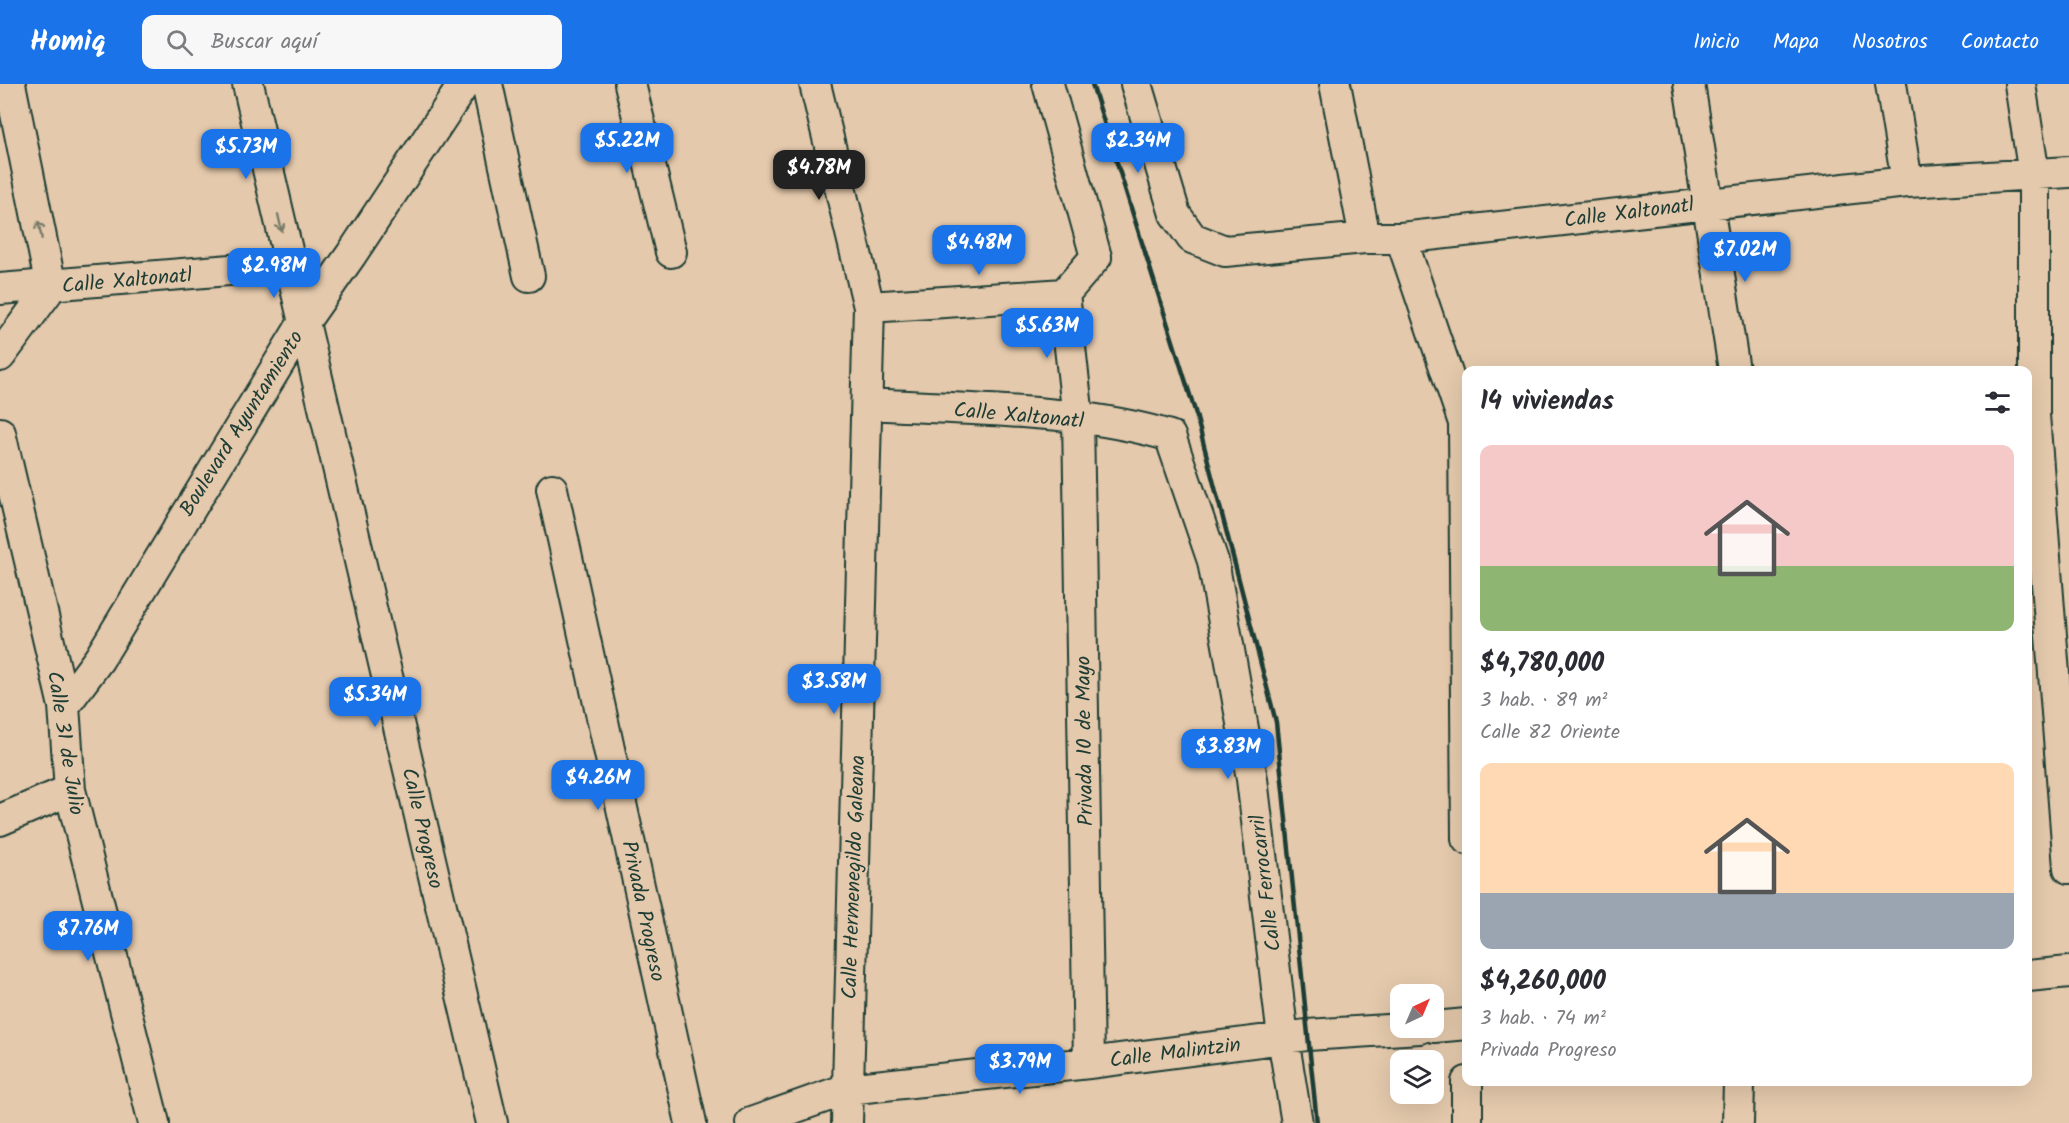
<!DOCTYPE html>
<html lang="es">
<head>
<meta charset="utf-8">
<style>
	body { margin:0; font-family:Kalam,sans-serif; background:#f7f7f7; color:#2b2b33; height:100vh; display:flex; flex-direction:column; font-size:22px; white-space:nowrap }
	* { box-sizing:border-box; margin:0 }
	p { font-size:20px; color:#7c7c81 }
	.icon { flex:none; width:33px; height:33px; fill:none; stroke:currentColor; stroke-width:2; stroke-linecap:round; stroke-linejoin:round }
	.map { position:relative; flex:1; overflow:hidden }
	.details { position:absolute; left:1462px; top:282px; width:570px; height:720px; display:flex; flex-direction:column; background:#fff; border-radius:12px; box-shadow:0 6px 24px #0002 }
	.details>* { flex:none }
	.needle { width:39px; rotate:44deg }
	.buttons { position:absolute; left:1390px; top:900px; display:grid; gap:12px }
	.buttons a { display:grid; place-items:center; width:54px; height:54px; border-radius:12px; background:#fff; box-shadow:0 6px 24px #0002; font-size:30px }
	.price { position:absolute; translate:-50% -51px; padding:0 14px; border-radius:12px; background:#1a73e8; color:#fff; font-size:20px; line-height:39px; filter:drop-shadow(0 2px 3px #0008) }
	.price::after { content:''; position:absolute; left:50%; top:36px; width:18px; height:14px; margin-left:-9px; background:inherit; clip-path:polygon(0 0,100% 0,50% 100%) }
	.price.active { background:#222; color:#fff }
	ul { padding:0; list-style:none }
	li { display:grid; align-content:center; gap:12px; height:318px; padding:0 18px }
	li span { display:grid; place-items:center; height:186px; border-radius:12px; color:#555 }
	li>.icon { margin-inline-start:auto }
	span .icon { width:108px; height:108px; fill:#fffc; stroke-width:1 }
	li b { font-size:26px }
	h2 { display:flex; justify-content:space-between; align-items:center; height:72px; padding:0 18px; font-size:26px }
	header { display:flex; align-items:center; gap:36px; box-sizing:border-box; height:84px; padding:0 30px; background:#1a73e8; color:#fff }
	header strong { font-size:28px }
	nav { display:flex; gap:33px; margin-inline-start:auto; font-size:21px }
	.search { width:420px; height:54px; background:#f7f7f7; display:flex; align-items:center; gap:15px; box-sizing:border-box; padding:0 21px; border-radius:12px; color:#7c7c81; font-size:22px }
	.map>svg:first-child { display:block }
</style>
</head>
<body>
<header>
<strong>Homiq</strong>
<div class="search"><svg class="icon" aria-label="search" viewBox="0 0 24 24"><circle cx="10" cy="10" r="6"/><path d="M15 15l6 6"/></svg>Buscar aquí</div>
<nav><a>Inicio</a><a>Mapa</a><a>Nosotros</a><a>Contacto</a></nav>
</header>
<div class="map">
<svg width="2069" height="1039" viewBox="0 0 2069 1039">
	<rect width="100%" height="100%" fill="#e4c9ac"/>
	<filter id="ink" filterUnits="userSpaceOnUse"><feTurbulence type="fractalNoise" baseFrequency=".0167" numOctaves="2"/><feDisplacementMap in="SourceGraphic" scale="12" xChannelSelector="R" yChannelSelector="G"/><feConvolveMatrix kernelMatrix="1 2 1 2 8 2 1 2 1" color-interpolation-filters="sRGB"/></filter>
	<g filter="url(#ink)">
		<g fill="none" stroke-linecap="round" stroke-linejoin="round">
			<g stroke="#1f3d34" stroke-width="34">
				<path id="street" d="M248,0L492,1039
					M487,0L529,192
					M630,0L671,168
					M815,0L869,223L847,1039
					M1136,0L1175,130L1192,154L1225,167L1365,154H1401L1907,98L2069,88
					M1335,0L1365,154
					M1689,0L1734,286
					M1891,0L1907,98
					M2020,0L2034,91V331L2069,784
					M1401,154L1464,339L1467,755
					M0,205L290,181
					M1064,210L1078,334L1089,979
					M869,223L1064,210L1096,173L1048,0
					M0,272L51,203L10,0
					M868,320C964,326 1077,324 1170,352L1213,477L1252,695L1283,954L1297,1039
					M0,349L64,622L70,706L154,1039
					M552,405L691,1039
					M64,622L99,575L304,238L351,171L464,0
					M0,736L70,706
					M2028,892L2069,888
					M1434,943L1467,940
					M751,1039L847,1005L1089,979L1307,951L1420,944
					M1467,1039V998
					M1738,1039L1739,998"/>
			</g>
			<use href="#street" stroke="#e4c9ac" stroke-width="30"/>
			<path stroke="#1f3d34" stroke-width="4.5" d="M1092,0L1195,327L1276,638L1317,1039"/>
		</g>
		<defs><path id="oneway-shaft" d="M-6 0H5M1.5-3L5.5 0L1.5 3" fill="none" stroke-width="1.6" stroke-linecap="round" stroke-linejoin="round" transform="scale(1.5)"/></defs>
		<g stroke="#787c6a">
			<use href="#oneway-shaft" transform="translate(280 139) rotate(77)"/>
			<use href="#oneway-shaft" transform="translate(40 146) rotate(-101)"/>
		</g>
	</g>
	<g text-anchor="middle" stroke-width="4.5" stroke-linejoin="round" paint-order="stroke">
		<g font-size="21" fill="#1f3d34" stroke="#e4c9ac">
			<text transform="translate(1629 128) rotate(-7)" y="7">Calle Xaltonatl</text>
			<text transform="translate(127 196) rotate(-5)" y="7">Calle Xaltonatl</text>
			<text transform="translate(1019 331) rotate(5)" y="7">Calle Xaltonatl</text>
			<text transform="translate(241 339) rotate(-58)" y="7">Boulevard Ayuntamiento</text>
			<text transform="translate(1084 657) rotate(-91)" y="7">Privada 10 de Mayo</text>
			<text transform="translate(66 659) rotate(81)" y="7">Calle 31 de Julio</text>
			<text transform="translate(423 744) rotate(77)" y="7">Calle Progreso</text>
			<text transform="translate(853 793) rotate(-88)" y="7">Calle Hermenegildo Galeana</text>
			<text transform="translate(1265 799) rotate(-97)" y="7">Calle Ferrocarril</text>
			<text transform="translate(644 827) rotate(78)" y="7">Privada Progreso</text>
			<text transform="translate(1175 968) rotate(-7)" y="7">Calle Malintzin</text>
		</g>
	</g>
</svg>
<div class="buttons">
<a><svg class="needle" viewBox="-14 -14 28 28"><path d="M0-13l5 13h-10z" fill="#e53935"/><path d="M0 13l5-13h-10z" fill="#7c7c81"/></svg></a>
<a><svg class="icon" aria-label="layers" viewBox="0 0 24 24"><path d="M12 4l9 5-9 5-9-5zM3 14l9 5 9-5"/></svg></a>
</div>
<b class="price" style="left:627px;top:90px">$5.22M</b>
<b class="price" style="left:1138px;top:90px">$2.34M</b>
<b class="price" style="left:246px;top:96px">$5.73M</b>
<b class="price active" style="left:819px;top:117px">$4.78M</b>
<b class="price" style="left:979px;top:192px">$4.48M</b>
<b class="price" style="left:1745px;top:199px">$7.02M</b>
<b class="price" style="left:274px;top:215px">$2.98M</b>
<b class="price" style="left:1047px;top:275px">$5.63M</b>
<b class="price" style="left:834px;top:631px">$3.58M</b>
<b class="price" style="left:375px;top:644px">$5.34M</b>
<b class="price" style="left:1228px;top:696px">$3.83M</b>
<b class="price" style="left:598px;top:727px">$4.26M</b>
<b class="price" style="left:88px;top:878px">$7.76M</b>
<b class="price" style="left:1020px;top:1011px">$3.79M</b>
<section class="details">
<h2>14 viviendas<svg class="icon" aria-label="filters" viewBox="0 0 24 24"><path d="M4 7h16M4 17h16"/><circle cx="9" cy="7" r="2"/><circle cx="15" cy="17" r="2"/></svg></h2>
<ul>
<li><span style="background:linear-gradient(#f6c9c9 65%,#8fb573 0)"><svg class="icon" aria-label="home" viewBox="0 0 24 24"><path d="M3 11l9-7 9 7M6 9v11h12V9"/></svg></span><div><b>$4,780,000</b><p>3 hab. · 89 m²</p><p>Calle 82 Oriente</p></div></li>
<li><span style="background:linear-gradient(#ffd9b3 70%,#9aa5b1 0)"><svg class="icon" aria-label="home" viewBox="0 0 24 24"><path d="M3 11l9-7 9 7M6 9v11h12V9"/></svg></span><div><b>$4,260,000</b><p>3 hab. · 74 m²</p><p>Privada Progreso</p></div></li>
</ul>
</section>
</div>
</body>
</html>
